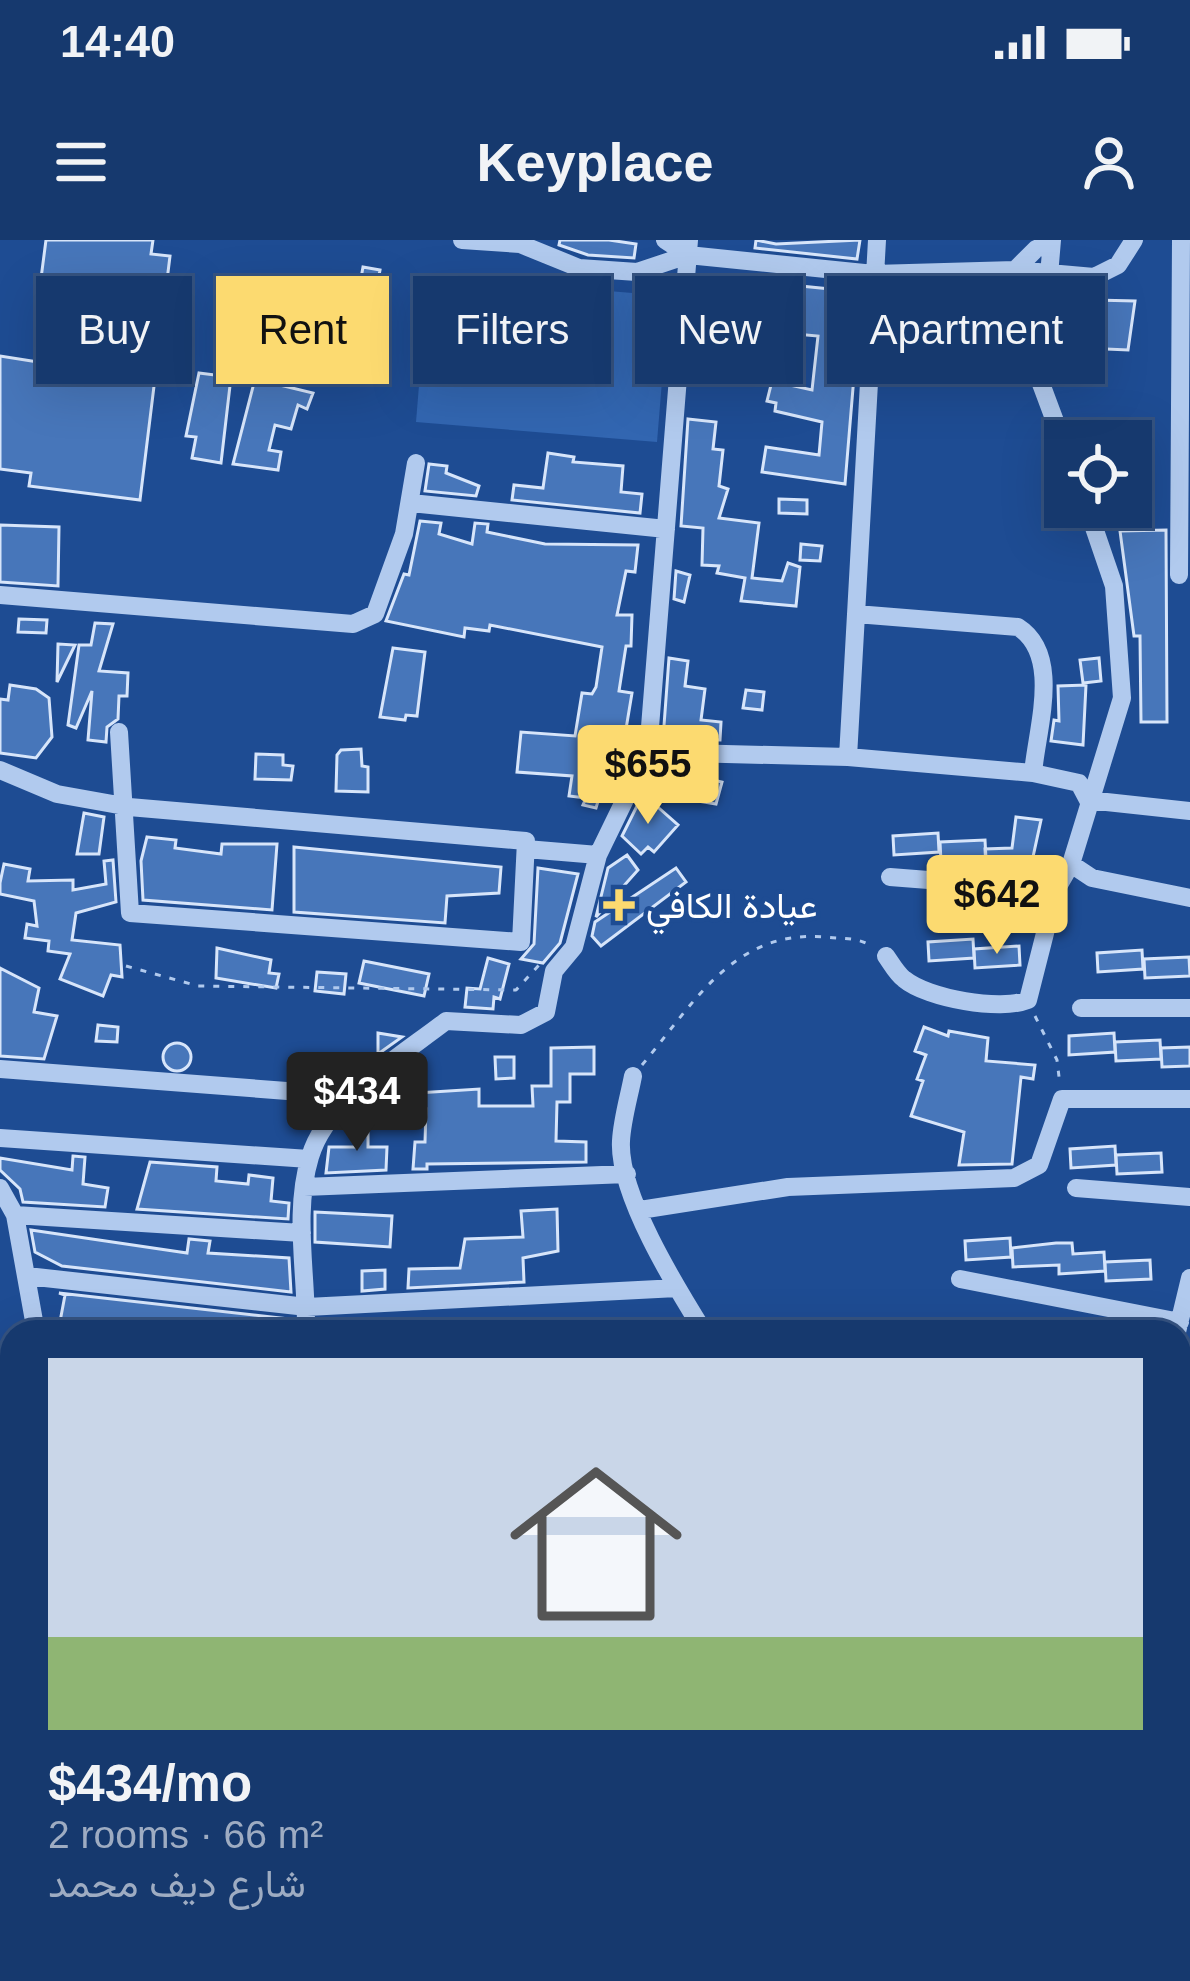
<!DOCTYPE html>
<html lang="en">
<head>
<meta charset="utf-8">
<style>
	body { margin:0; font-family:Arial,Vazirmatn,sans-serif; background:#1f4073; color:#f1f3f6; height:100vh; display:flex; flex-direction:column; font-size:45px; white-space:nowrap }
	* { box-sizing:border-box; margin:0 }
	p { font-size:39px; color:#9eacc2 }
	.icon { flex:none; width:66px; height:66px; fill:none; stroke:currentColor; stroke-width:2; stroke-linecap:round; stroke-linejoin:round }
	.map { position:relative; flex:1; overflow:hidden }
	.panel { position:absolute; left:0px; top:1080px; width:1191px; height:663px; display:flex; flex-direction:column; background:#16396e; border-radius:36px 36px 0 0; box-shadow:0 12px 48px #0002,0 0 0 3px #355381 }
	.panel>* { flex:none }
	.top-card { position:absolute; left:36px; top:36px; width:1119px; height:108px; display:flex; gap:24px }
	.buttons { position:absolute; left:1044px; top:180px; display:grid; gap:24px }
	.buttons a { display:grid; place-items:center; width:108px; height:108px; border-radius:0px; background:#16396e; box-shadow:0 12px 48px #0002,0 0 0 3px #355381; font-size:60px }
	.price { position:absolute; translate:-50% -102px; padding:0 27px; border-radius:12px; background:#fcda70; color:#111; font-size:39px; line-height:78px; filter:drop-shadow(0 3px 6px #0008) }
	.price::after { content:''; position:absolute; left:50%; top:72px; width:36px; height:27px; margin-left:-18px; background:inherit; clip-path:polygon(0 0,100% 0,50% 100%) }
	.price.active { background:#222; color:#fff }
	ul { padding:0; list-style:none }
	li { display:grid; align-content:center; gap:24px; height:636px; padding:0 48px }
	li span { display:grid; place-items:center; height:372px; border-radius:0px; color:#555 }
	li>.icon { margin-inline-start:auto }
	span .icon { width:216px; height:216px; fill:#fffc; stroke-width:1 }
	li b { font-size:51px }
	.pill { padding:0 42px; border-radius:0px; background:#16396e; box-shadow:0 12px 48px #0002,0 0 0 3px #355381; font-size:42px; line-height:108px }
	.pill.active { background:#fcda70; color:#111 }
	.status { display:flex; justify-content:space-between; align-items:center; height:84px; padding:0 60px; background:#16396e; direction:ltr }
	.status svg { height:33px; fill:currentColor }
	header { display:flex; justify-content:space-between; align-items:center; height:156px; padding:0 48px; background:#16396e; font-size:54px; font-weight:600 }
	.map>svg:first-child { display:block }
</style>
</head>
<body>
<div class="status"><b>14:40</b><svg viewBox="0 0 49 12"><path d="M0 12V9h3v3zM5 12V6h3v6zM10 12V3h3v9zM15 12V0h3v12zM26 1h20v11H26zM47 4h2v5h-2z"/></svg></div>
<header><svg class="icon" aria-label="menu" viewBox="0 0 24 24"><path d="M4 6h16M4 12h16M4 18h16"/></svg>Keyplace<svg class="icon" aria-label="person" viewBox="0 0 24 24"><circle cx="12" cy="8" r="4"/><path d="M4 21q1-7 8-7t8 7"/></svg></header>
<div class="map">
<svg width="1190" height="1741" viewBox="0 0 1190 1741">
	<rect width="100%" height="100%" fill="#1e4c93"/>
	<path fill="#3266b1" d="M428,36L669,56L657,202L416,182Z"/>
	<path fill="#4776ba" stroke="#d7e5fa" stroke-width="3" d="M46,0H153L151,14L170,16L140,260L29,246L31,233L0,229V116L38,122L42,93L37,92V69Z
		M560,0H609L636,4L634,18L588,15L559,5Z
		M756,0L776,4L860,0L857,19L755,8Z
		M363,27L380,30L367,102L350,99Z
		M701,38L779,57L780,44L861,52L845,244L762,232L766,207L819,215L822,182L775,171L776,163L767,161L772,141L812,150L818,96L773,92L768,145L697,126L703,96L695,95Z
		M1094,60L1135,61L1128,110L1084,108L1085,85L1072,84L1073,65L1094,66Z
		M895,71L1032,77L1030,99L894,92Z
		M199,133L231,137L221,223L192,218L196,197L186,196Z
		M255,139L313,153L307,169L298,165L291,189L275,185L269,210L281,212L278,230L233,224Z
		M688,179L716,182L713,209L723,210L719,246L728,249L719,278L759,283L752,338L782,341L788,323L800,327L796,366L741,361L745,338L717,333L719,326L702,325L703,288L681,286Z
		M548,213L574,217L573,222L623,226L621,252L642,254L640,273L512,260L514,245L543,248Z
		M429,224L447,226L446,233L479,246L476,256L425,251Z
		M779,259L807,260V274L779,273Z
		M420,281L441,283L439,294L472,304L475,283L488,284L487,292L545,304L638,305L635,332L626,331L617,375H632L631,406H626L619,451L632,453L623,507L627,525L616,547L603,545L596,568L583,565L586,558L569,556L572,536L517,532L521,492L575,496L582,453L592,454L596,447L602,407L490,385L489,391L465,388L464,397L386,381L404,334L409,335Z
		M0,285L59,287L58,346L0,342Z
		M1166,290L1167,482H1141L1140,396H1134L1120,291Z
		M801,304L822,306L820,321L800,320Z
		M676,331L690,335L684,362L674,359Z
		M19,379L47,380L46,393L18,392Z
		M95,383L113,384L99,431L128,433L127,456H119L118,479L107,487L106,502L88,500L92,451L76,488L68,485L79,405H91Z
		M58,404L75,405L57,442Z
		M393,408L425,412L417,476L406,475L405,480L380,477Z
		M669,418L688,421L685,446L705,449L701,480L721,482L720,500L663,499Z
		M1099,418L1101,441L1083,443L1080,420Z
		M10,445L36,449L49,458L52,497L36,518L0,513V459L8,460Z
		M1086,445L1083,505L1051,501L1054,480L1059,481L1058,446Z
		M746,450L764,452L762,470L743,468Z
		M361,509L362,526L368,527V552L336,551L337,515L341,510Z
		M256,514L283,515V525L293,526L291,540L255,539Z
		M656,526L722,542L716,564L644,552Z
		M643,554L678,585L654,612L648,607L641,614L622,596Z
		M84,573L104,577L99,614H77Z
		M1016,577L1041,580L1031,626L986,628L985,609L1012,608Z
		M938,593L939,612L894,615L893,596Z
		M147,597L176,600L175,608L221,614L222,604H277L272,670L143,660L141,621Z
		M985,600L986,619L941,621L940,602Z
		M294,607L501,627L499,653L447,656L445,683L294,672Z
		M627,615L638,630L596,677L608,628Z
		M113,620L116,662L76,673L72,700L120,705L122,737L111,735L103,756L60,739L70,714L48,711L49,701L25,698L27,684L37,686L34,661L0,654V643L4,624L30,629L28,641L73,640V650L106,644L104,621Z
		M538,628L578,634L560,703L543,723L521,719L534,704Z
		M676,628L686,642L601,706L592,696L595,682Z
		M973,699L974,718L929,721L928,702Z
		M1019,706L1020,725L975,728L974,709Z
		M217,708L271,720L269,733L279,734L276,748L216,738Z
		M1142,710L1143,729L1098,732L1097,713Z
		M1189,717L1190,736L1145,738L1144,719Z
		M488,718L509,724L500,759L494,757L493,769L465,767L467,748L480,749Z
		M364,721L429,734L424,756L359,743Z
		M0,728L39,748L34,772L57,776L44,819L0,816Z
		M317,732L346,734L344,754L315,751Z
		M98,785L118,787L117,802L96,801Z
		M924,787L948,796L949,791L988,798L986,821L1035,825L1033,839L1021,837L1012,924L959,925L964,892L911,876L923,841L917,839L926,815L915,811Z
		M378,793L402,797L378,814Z
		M1114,793L1115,812L1069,815V796Z
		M1160,800L1161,819L1116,821L1115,802Z
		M163 817a14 14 0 1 1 28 0a14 14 0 1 1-28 0Z
		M594,807V834H570V862H557L556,901L586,902V922L427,924V929H413L415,902H425L426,869L388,873L386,855L479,849V866H533L532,846H551V808Z
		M1190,807V826L1162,827L1161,808Z
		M495,817H514V838L496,839Z
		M355,878H368V907H387L386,930L326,933L329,907H356Z
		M1115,906L1116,925L1071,928L1070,909Z
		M1161,913L1162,932L1117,934L1116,915Z
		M73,916L85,917L83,944L108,948L105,967L23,962L20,949L0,930V918L72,930Z
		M150,922L217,927L216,941L248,944L249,935L273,938L271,961L289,963L288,979L137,969Z
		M557,969L558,1011L523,1018L524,1042L408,1048L409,1029L460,1028L465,999L523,997L521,971Z
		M315,972L392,976L390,1007L315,1002Z
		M31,990L187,1013L189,999L210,1001L208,1013L289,1018L291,1052L62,1026L35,1012Z
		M1010,998L1011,1017L966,1020L965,1001Z
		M1056,1003H1072L1073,1014L1104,1012L1105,1031L1059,1034V1025L1013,1027L1012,1008Z
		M1150,1020L1151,1039L1106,1041L1105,1022Z
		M385,1030V1049L362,1051V1031Z
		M59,1053L290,1079L289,1092H85L59,1087L65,1055Z"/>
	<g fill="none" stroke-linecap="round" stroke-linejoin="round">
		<path stroke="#b1caee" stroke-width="3" stroke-dasharray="6 9" stroke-linecap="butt" d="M126,726L198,746L516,750L540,724
			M1035,776L1057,820L1060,845
			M642,825C694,763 734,689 825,697C841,699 858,697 871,706"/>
		<path stroke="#b1caee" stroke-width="18" d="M462,0L520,4L579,28L637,32L688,15L874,34L1015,30L1094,37L1118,25L1134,0
			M665,0L688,15
			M689,0L648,512L848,517L1033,533L1079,543L1088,560L1190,571
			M1052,0L1040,141L1065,208
			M1015,30L1036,9L1051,3
			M411,263L666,289
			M1179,335L1181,0
			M0,355L353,384L375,374L404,294L416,223
			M856,374L1018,387C1062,415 1037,488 1033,533
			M848,517L877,0
			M0,530L57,554L124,566L129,567L526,601L521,702L130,673L119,492
			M526,609L598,615
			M1071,624L1092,638L1190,658
			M890,637L1056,650
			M886,716C891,723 897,734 904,739C928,759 1001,771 1028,760L1056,650L1071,624L1122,458L1114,346L1087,267
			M1081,768H1190
			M0,829L353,856
			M633,836C629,857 622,880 621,901C618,954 676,1047 704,1092
			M0,898L309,919
			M304,947L627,934
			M0,948L15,975L36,1092
			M1076,948L1190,957
			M640,970L788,947L1014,938L1039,925L1062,859H1190
			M15,975L302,993
			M27,1036L307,1067L677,1048
			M960,1039L1180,1082
			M306,1092C307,1035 293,973 310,917C327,859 401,816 446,781L521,785L546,772L554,731L574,707L598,615L648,512
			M1177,1092L1190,1038
			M1179,1217L1190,1233
			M1179,1355L1190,1344
			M1179,1418L1190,1429
			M1179,1624L1190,1614
			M1179,1708L1190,1715
			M676,1731L690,1741
			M821,1731H881
			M1044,1731V1741
			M721,1741L729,1731
			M959,1741V1731"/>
	</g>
	<path fill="#fcda70" stroke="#1e4c93" stroke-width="4.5" d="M613 647h12v12h12v12h-12v12h-12v-12h-12v-12h12z"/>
	<g text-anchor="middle" stroke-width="9" stroke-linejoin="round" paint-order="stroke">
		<g font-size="36" fill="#fff" stroke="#1e4c93" text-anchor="start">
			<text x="646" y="678">عيادة الكافي</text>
		</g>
	</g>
</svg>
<div class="buttons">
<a><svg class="icon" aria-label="locate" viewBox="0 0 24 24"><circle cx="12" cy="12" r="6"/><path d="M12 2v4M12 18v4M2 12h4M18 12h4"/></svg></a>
</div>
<b class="price" style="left:648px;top:587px">$655</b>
<b class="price" style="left:997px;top:717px">$642</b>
<b class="price active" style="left:357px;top:914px">$434</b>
<div class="top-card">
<a class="pill">Buy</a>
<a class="pill active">Rent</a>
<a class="pill">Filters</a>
<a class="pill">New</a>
<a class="pill">Apartment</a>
</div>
<section class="panel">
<ul>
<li><span style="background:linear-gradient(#c9d6e8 75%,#8fb573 0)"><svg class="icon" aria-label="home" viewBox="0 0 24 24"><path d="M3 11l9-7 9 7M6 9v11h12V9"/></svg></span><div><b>$434/mo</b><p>2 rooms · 66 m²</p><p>شارع ديف محمد</p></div></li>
</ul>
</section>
</div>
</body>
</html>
